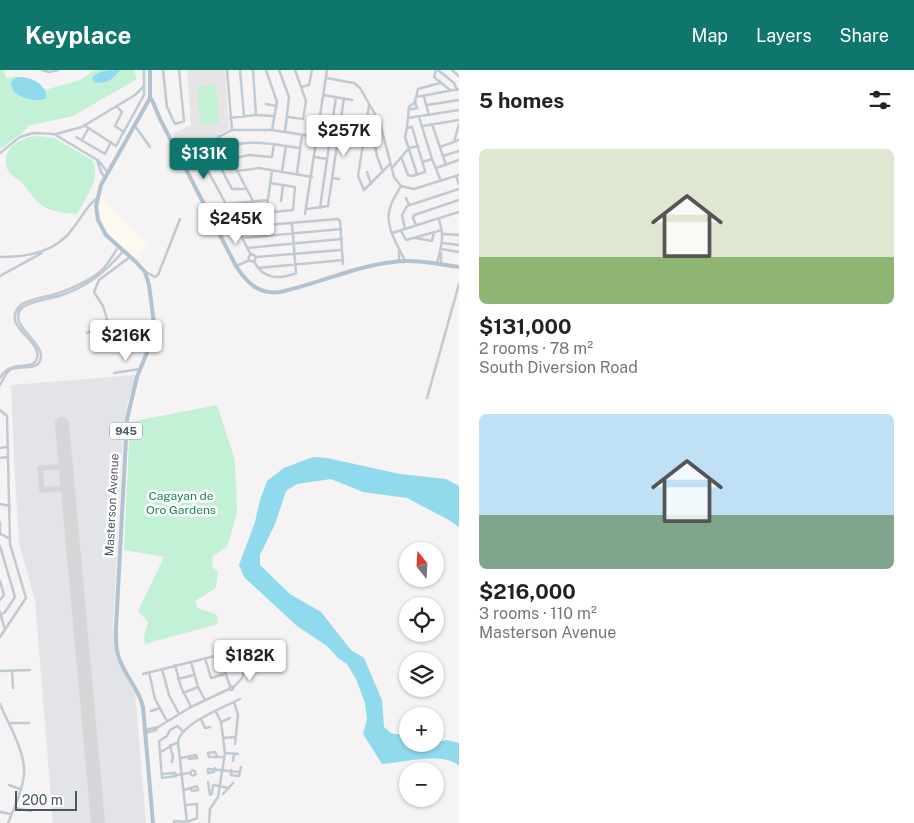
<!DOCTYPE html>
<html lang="en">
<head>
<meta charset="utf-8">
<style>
	body { margin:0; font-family:"Public Sans",sans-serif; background:#f6f6f6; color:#222; height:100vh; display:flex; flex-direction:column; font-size:19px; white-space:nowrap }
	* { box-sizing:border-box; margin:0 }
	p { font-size:16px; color:#767676 }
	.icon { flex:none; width:28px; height:28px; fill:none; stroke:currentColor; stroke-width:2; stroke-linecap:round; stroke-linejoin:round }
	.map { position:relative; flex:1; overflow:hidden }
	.details { display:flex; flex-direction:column; background:#fff; width:455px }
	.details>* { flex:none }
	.needle { width:32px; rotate:342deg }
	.buttons { position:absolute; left:399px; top:472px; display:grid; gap:10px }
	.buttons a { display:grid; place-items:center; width:45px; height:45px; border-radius:50%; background:#fff; box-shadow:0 1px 4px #0004; font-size:25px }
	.scale { position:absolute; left:15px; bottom:12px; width:62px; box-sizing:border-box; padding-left:5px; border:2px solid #4a5661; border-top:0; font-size:14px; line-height:18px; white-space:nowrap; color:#4a5661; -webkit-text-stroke:4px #fff; paint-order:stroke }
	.price { position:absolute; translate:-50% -42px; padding:0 11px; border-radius:5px; background:#fff; color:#222; font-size:16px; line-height:32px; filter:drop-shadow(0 1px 2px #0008) }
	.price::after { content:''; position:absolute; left:50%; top:30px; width:15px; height:11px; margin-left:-8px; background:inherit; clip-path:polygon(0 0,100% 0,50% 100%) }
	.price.current { background:#0f766e; color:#fff }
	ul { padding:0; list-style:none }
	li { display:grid; align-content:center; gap:10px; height:265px; padding:0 20px }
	li span { display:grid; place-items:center; height:155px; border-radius:8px; color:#555 }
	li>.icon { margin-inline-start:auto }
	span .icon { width:90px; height:90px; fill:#fffc; stroke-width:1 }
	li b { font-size:21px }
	h2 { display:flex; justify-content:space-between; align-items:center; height:60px; padding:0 20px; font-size:21px }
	header { display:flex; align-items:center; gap:30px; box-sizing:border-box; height:70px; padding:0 25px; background:#0f766e; color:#fff }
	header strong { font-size:24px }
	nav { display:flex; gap:28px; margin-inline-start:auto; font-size:18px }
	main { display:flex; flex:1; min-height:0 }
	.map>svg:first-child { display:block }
</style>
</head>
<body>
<header>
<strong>Keyplace</strong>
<nav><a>Map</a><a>Layers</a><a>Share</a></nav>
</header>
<main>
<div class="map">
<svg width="459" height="753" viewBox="0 0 459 753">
	<rect width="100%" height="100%" fill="#f5f3f3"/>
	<path fill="#fdf9ef" d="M101,128L148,175L135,189L112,169L105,159L99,141Z"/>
	<path fill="#e6e4e5" d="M187,0H225L229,59L183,84L172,64L191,55Z"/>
	<path fill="#e2e4e7" d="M136,305L127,335L123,363L113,557L116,587L135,622L146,753H53L35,530L19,473L15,408L11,315Z"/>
	<path fill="#c3f1d5" d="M0,0H4L6,8C25,4 31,10 45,20L80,10L94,1L98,0H134L137,9L73,46L28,56L22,63L0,79Z
		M216,15L219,53L200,55L197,17Z
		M37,66L54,68L92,90C102,109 85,128 77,144C66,143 50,142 40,134C33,129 29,120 23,114C18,109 12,106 8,101C0,79 18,68 37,66Z
		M217,335L235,390L237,443L227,477L213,486L212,496L218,502L216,518L195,531L198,538L217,545L218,554L145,574L144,567L148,552L138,541L164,487L124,480L130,352Z"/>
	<path fill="#90daee" d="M120,0C114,9 105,15 94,12L92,8C99,0 109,0 120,0Z
		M22,7C33,8 48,16 46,28C36,33 22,28 14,22L11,14L12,10L16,8Z
		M313,387L327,388L400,404L446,409L459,416V457L447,449L407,428L363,422L331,409L297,414L286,421L275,454L260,485V495L290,524L321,542L351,580L364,588L382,630L384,657L391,663L407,666L408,674H435V672L447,670L459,673V696C444,681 402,693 382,694L363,664L367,649L365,633L356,609L347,594L338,588L327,576L297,556L244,507L239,495L255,452L260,430L267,411L284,398Z"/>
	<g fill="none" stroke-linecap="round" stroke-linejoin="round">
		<path stroke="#d5d6d8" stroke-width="5.5" d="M66,396L40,398L42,420L68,418"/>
		<path stroke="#d5d6d8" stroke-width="14" d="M62,354L98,753"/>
		<path stroke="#c1cad2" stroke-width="2.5" d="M42,0L49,2L58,0
			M163,0L167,37L175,54L184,51L179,0
			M227,0L232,60
			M240,0L244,46
			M253,0L256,45
			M266,0L277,32L272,60
			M279,0L289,27L285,62
			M436,0L434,7L450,20
			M438,0L454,13L457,20
			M452,0L459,6
			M326,8L354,13L360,18L380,53L394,107L401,116L414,119L459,105
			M301,17L309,15L312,0
			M323,25L352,30
			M416,27L459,19
			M424,27L429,45
			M266,34L276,36
			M427,35L459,30
			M116,36L122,42L115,56L124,62
			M369,36L358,106L364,120L390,94
			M408,40L417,38L415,32
			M288,47L303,49L306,31L295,0
			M419,47L432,89L441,111
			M230,48L256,45L274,46
			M408,48L459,40
			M366,53L372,59L377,86L383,102
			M432,54L446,95
			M84,55L116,76L144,25V0
			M135,56L150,77
			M423,56L459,50
			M407,58L409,37L415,32L418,19L440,13
			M56,64L82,57L135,25L144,16
			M219,66L253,131
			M76,67L105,84L111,72
			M82,70L88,59
			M454,72L459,54
			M440,77L459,70
			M225,78C249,68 275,75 300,78
			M196,79L226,134L268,130
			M0,83L20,67L33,63L54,64L99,91L108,103
			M443,86L459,81
			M180,87L232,60H272L317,67
			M314,87L327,89
			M401,87L408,105L412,106L425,102V101L412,57L407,58L405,67L417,104
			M231,89L249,85L272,87L274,74
			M97,90L101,102L105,108
			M203,90L211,86L215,87L232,119H247
			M423,92L432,89
			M392,98L409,78L418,76
			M436,98L459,90
			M237,101L259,98L312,107
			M282,101L286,76
			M367,102L371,114
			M297,103L302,65
			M456,106L459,114
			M333,108L339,109
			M401,116C397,123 392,130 390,138C384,156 398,175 405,191
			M406,128L409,135
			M281,131L283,115
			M320,138L336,27
			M307,139L328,136L344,28
			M266,143L272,101
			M305,144L327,0
			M224,147L293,140L295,117L270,113
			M416,155L413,148L414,145L459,130
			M237,158L251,185
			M405,159L402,145L407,136L459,119
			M238,160L242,157L338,149L340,151L343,194
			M401,161L406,170L442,160
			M392,163L459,142
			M443,164L459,165
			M242,168L341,159
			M415,168L432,171L434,162
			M442,173L459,175
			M247,178L342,169
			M441,179L459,182
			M441,183V194
			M248.5 188a3.5 3.5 0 1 1 7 0a3.5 3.5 0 1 1-7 0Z
			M0,187C29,187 57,182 74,157C81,148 87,136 96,129
			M256,187L341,180
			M254,191C262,209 279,210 296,203L292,153
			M399,191V180
			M437,194C441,174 445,171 439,149
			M236,196L250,190
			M258,198L343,190
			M146,202L155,207L158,205L180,149
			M0,206L42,183
			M87,263L100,258L107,249L103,236L94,222L99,210L130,187
			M114,303L140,299
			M0,308C12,287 33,303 37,288C43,271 0,256 20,236C27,229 42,228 52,225C67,221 92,210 103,199C109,192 114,184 118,177
			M0,315C3,310 6,302 11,299C21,295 42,303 41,284C39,269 7,253 22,238C29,231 51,229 62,225C86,217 107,201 123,181
			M427,328L459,214
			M0,340L7,346L10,474L26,528L0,567
			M0,378L7,377
			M0,388L8,387
			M0,434L10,436
			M0,452V465
			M1,464L10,469
			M0,476L15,527L5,542L1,545
			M0,511L4,525L0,530
			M0,542L5,560
			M205,588L211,608L225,604
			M247,591L248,594L246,595L244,592Z
			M191,592L198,617L205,630
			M175,595L181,617L191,637
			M162,599L169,625L179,644
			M0,601L30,600
			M12,601L13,618
			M149,602L155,629L167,651
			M143,604L219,585L230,616
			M178,609L194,605
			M231,616L234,617L232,620L229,619Z
			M234,617L242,608L246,595
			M183,623L198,617
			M234,632L238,645L235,674
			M0,634C8,653 26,683 24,704C23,720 14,738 8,753
			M151,641L160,638
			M201,649L205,658L210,657
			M221,652L230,648
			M9,653H29
			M145,660L158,657
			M145,663L156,660L158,657L191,637L229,619
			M223,668L236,667
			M170,675L173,687L172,692
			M160,682C167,680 170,674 178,673
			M225,683L238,684
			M217,686L215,682L208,683L209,687H224
			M181,688L196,685L197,688L189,689L188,687
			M233,691L234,684
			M215,698L214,702L208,703V699L240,702
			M231,700V705L239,706L241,697
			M190.5 703a2.5 2.5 0 1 1 5 0a2.5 2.5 0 1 1-5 0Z
			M162,704L175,703L176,706L162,708L159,671L167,666L170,660L177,656L183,661
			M176,705L189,703
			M208,712L210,725L212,724L213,715
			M9,715L20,719
			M213,715L229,718
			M184,720L197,716L198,720L192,721L191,719
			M223,724L233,713
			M14,738L31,741
			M0,742L11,744
			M174,753V751L187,752L197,748V734L186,735
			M187,753L178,672C180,654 224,637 240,629
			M209,753L210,739L218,727L225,683L221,652L216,642"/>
		<path stroke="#b3c2d1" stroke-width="4" d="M150,0V28L101,115L96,136L98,150L106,165L136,192L145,202L149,215L154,254L152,270L137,307L127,349L116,557C116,567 115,578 119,588C125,606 139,619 143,637L153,753
			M150,28L152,30L160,49L236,196C247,213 259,225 280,222C318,214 355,196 393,192C415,189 437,194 459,197"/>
	</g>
	<g text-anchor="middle" stroke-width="5" stroke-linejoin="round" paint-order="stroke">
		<rect fill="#fff" stroke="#808990" stroke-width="1" x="110" y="352.5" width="32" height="17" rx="4"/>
		<g font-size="11" font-weight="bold" fill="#4a5661">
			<text x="126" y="365">945</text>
		</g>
		<g font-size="12" fill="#17864f" stroke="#fff">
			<text x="181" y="430">Cagayan de<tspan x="181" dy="14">Oro Gardens</tspan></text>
		</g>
		<g font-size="12" fill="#4a5661" stroke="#fff">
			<text transform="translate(112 435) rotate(-87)" y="4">Masterson Avenue</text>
		</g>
	</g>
</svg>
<div class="buttons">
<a><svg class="needle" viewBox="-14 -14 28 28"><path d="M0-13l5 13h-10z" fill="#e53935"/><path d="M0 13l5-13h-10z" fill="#767676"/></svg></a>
<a><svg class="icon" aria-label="locate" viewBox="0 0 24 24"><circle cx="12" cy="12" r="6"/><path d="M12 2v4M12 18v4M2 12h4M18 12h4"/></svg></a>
<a><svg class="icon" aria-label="layers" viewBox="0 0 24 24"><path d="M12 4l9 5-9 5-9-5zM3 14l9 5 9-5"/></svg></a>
<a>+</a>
<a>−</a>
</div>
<div class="scale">200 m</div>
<b class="price" style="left:344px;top:87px">$257K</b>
<b class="price current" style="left:204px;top:110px">$131K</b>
<b class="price" style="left:236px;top:175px">$245K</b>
<b class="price" style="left:126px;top:292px">$216K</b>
<b class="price" style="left:250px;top:612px">$182K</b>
</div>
<section class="details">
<h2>5 homes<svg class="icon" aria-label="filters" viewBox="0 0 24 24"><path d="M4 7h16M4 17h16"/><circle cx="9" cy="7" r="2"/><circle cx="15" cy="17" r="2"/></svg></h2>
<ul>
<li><span style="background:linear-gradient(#dfe7d0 70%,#8fb573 0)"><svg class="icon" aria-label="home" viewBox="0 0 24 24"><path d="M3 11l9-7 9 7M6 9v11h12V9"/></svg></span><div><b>$131,000</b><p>2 rooms · 78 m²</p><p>South Diversion Road</p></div></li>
<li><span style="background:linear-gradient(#bfe0f5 65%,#7fa58c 0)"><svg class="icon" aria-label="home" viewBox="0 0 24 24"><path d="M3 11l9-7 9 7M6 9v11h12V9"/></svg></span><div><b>$216,000</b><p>3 rooms · 110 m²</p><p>Masterson Avenue</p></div></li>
</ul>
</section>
</main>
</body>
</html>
